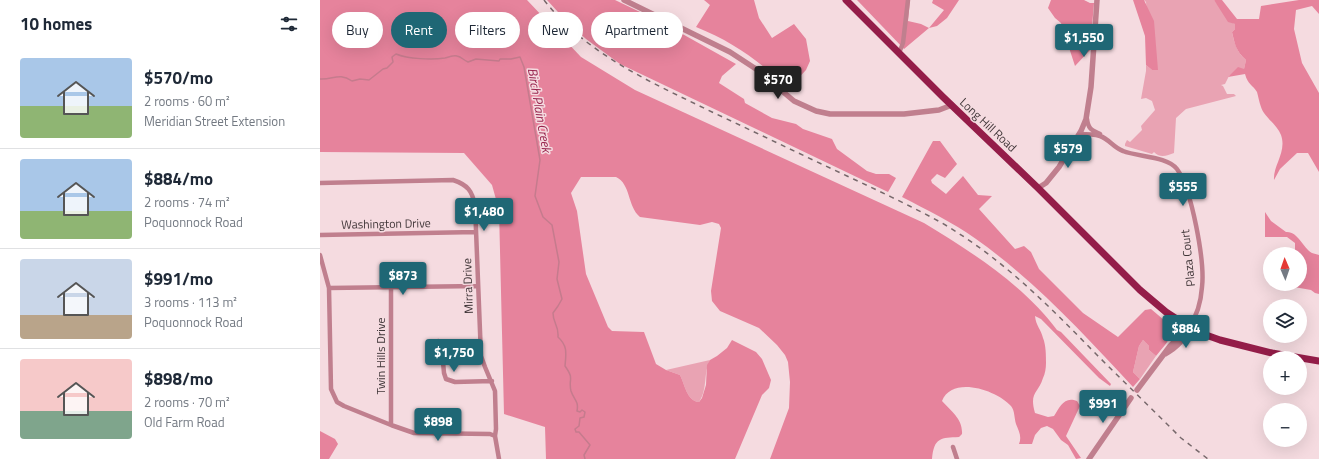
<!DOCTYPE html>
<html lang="en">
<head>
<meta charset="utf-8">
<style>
	body { margin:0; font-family:"Titillium Web",sans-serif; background:#f2f2f3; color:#1f2937; height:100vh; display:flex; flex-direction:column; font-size:15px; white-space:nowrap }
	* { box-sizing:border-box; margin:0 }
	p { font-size:13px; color:#747a83 }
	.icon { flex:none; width:22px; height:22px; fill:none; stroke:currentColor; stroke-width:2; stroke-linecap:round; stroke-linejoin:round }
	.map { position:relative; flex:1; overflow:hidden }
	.details { display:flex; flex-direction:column; background:#fff; width:320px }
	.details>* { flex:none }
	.top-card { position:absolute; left:12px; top:12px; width:380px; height:36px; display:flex; gap:8px }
	.needle { width:26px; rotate:358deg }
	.buttons { position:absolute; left:943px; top:247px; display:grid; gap:8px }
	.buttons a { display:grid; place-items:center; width:44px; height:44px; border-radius:50%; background:#fff; box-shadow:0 4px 16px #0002; font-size:20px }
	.price { position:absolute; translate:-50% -34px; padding:0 9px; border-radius:4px; background:#1f6775; color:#fff; font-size:13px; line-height:26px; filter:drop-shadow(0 1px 2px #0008) }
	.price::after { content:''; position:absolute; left:50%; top:24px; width:12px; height:9px; margin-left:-6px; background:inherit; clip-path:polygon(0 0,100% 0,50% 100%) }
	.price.current { background:#222; color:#fff }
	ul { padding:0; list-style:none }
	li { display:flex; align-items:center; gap:12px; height:100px; padding:0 20px }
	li+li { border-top:1px solid #e0e1e3 }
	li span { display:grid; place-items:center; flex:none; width:112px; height:80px; border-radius:4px; color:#555 }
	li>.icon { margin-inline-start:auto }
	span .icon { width:48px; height:48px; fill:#fffc; stroke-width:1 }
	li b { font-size:17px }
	h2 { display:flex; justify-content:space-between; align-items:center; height:48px; padding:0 20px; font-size:17px }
	.tag { padding:0 14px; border-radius:18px; background:#fff; box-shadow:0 4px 16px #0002; font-size:14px; line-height:36px }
	.tag.current { background:#1f6775; color:#fff }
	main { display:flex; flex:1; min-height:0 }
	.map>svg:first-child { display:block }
</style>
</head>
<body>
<main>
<section class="details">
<h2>10 homes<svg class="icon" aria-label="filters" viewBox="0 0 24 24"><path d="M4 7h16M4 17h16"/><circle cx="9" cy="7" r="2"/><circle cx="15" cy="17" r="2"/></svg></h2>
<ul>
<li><span style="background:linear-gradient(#a9c7e8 60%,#8fb573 0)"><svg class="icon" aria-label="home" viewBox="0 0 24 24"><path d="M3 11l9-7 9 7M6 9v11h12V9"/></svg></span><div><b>$570/mo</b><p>2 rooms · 60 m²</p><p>Meridian Street Extension</p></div></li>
<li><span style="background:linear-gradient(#a9c7e8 65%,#8fb573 0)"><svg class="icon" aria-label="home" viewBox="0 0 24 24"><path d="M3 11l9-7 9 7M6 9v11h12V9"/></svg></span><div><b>$884/mo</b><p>2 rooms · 74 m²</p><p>Poquonnock Road</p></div></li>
<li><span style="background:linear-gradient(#c9d6e8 70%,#b9a48a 0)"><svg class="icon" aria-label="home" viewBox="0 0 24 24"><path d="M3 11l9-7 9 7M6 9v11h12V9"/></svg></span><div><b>$991/mo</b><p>3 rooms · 113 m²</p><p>Poquonnock Road</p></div></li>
<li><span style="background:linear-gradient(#f6c9c9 65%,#7fa58c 0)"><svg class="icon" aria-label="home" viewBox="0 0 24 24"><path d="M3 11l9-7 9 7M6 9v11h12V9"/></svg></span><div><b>$898/mo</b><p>2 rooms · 70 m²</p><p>Old Farm Road</p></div></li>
</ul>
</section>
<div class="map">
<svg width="999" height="459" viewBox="0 0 999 459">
	<rect width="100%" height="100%" fill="#f5dbe0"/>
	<path fill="#e9a3b3" d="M824,0H894L911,22L915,24V29L912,32C914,43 918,54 926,60L924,69L909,76L905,84L901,85L903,86L907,94H914L916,96L866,109L856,118L854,153C847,156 839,158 834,152L832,154L805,146V144L807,140L810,142L822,130L821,126L835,110L832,101L826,98L821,99L826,71V65L832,70L826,2Z
		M823,340L829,346V350L836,356L820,379L813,372L819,346Z
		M390,360C383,373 388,389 379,402C367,401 365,385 360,375L346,370Z"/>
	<path fill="#e6839c" d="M0,0H207L261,57L315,90L604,223C650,251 704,285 737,330L741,332L791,384L790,386L779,378L721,319L715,316C716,326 721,329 723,338C726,345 726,356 726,363C726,368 725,374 723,378C718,394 709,392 715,413L728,417L734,416C740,407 744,396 757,401L760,406L746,436L761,458L756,459L748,445L741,440L733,429L727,426L721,428L715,435L712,444H699C702,437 699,431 696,424C694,418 695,411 691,406C677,390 632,375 622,401C631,411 643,419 642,434L639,437C621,438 614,437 612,459H450L469,408L470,382L468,362L465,355L457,345L439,328L400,311L392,301L391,291L401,228L399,224L392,222L380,225L320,217C307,206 311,184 296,177H261L251,193L257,211L266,274L288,327L292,331L324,332L336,364L346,370L360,375C365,385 367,401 379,402L382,398L386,385L387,365L390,360L397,356L407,348L412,340L436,352L442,359L451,380L449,388L442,395L415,459H226L225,427L184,414L179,210L172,185L144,153L0,152Z
		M227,0H295L341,22L416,64L402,76L399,83L424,99L425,103L452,118L476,124L483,129L512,139L517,149L547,171L556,174H569L576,178L568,192L300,64L266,39L248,23Z
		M384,0H434L439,18L452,38L474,24L486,39L490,61L486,70L469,88C438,61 414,42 376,27L390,5Z
		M537,0H590L588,21L601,24L609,28L624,10L612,3L613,0H639L627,18L617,26L609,28L584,49Z
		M731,0H764L770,3H774L770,50L755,66L741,23L735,18L728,8Z
		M813,0H824L834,21L838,70H832L826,65L825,36Z
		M894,0H902L917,19H939L941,6L979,0H999V14L992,6L976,10L974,29L982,63L999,93V172L988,153H977L960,169L954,180C953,165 967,152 961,135C958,127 949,120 944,113C940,107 939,99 937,92C933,85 928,85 925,74L908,77L918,67L924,69L926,60C916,51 915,45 912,32L915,29V24L908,22Z
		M613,141H620L637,164L625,178L617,174L611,180L612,183L626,194L643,176L658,195L672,196L659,209L695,249L704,246L711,252L719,269L763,313L798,337L825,310L831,309L851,326C853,339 843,347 836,356L829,350V346L823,340L819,346L813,372L820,379L813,387C764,334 715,281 656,239C632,222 607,210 582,197Z
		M945,212L951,221L966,232C978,231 983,248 992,253C994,254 997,254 999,255V294L995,293L991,290L974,287V284H980V254H975V243L967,237H945Z
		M0,431L15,439L18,444L9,459H0Z"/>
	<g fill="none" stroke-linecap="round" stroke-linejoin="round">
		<path stroke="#c57b8d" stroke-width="1.5" d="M0,79C13,80 19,72 32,81L40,79L49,80L63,69L67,68L73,62L72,57L76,54C88,59 112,60 125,58C130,57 133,55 137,56C142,57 143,60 148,62L156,59L179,61L180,59H191L200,57L204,67L220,160L215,196L223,217L232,225L239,262L237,279L242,299L238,306L233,313C233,324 239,325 238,337C248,346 246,354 245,366C255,380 248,378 251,391C254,400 259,401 257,411L260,412L262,410L265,412L264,417L260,418L259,426L255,429L256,432H259L270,445L264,455L265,459"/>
		<path stroke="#c07f8e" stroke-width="4.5" d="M579,53L583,43L588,0
			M767,119C768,129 772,130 780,134
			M759,134C766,134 773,134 780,136C789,139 794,148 803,151C818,157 847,156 857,169C872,190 885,262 882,287C881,301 877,316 869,327
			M0,183L133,180C148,185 152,191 155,205L161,356L165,367L175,391L176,429L175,436L179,459
			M0,235L156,232
			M0,255L9,288L11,389L17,402L24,406L71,425L94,433L170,434L175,436
			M9,288L158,286
			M118,341L122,351L124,373L126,379L135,382L172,381
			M71,425V288
			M633,447L637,459"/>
		<path stroke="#c07f8e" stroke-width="5.5" d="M304,0L410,52L436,69L474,101L496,111L510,114H584L619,110L632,105
			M718,188L726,183L739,167L761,131L766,119L771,87L777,0
			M845,354C856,348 865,340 869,327
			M817,390L850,346L869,327
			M769,459L811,398"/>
		<path stroke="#941d49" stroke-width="7" d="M526,0L623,97L718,188L820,290L846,312L875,331L900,340L952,353L999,361"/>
		<path stroke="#77686b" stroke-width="1.5" stroke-dasharray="5 5" stroke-linecap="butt" d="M224,0C267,55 331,82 392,112C437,133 482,155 527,176C559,191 591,206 622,223C683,259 728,305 777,355C805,383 833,410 861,438L888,459"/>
	</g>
	<g text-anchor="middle" stroke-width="3" stroke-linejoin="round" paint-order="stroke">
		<g font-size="12" fill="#413739" stroke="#f5dbe0">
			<text transform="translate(668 125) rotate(43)" y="4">Long Hill Road</text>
			<text transform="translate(66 224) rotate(-1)" y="4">Washington Drive</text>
			<text transform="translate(868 258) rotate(-96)" y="4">Plaza Court</text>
			<text transform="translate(148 286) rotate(-92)" y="4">Mirra Drive</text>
			<text transform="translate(61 356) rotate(-90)" y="4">Twin Hills Drive</text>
		</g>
		<g font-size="13" font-style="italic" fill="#97224c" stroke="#f5dbe0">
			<text transform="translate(220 110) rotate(80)" y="5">Birch Plain Creek</text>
		</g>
	</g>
</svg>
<div class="buttons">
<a><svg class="needle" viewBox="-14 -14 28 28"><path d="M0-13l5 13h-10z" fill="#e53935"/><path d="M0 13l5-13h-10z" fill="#747a83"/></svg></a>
<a><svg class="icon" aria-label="layers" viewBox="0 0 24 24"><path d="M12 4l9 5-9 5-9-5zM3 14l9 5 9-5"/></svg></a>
<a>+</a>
<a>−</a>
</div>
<b class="price" style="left:764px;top:58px">$1,550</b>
<b class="price current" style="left:458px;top:100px">$570</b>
<b class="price" style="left:748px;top:169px">$579</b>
<b class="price" style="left:863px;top:207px">$555</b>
<b class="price" style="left:164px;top:232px">$1,480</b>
<b class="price" style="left:83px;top:296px">$873</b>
<b class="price" style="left:866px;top:349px">$884</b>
<b class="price" style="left:134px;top:373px">$1,750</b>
<b class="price" style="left:783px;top:424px">$991</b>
<b class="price" style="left:118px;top:442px">$898</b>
<div class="top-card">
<a class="tag">Buy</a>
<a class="tag current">Rent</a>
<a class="tag">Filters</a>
<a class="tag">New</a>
<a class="tag">Apartment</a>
</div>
</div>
</main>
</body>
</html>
